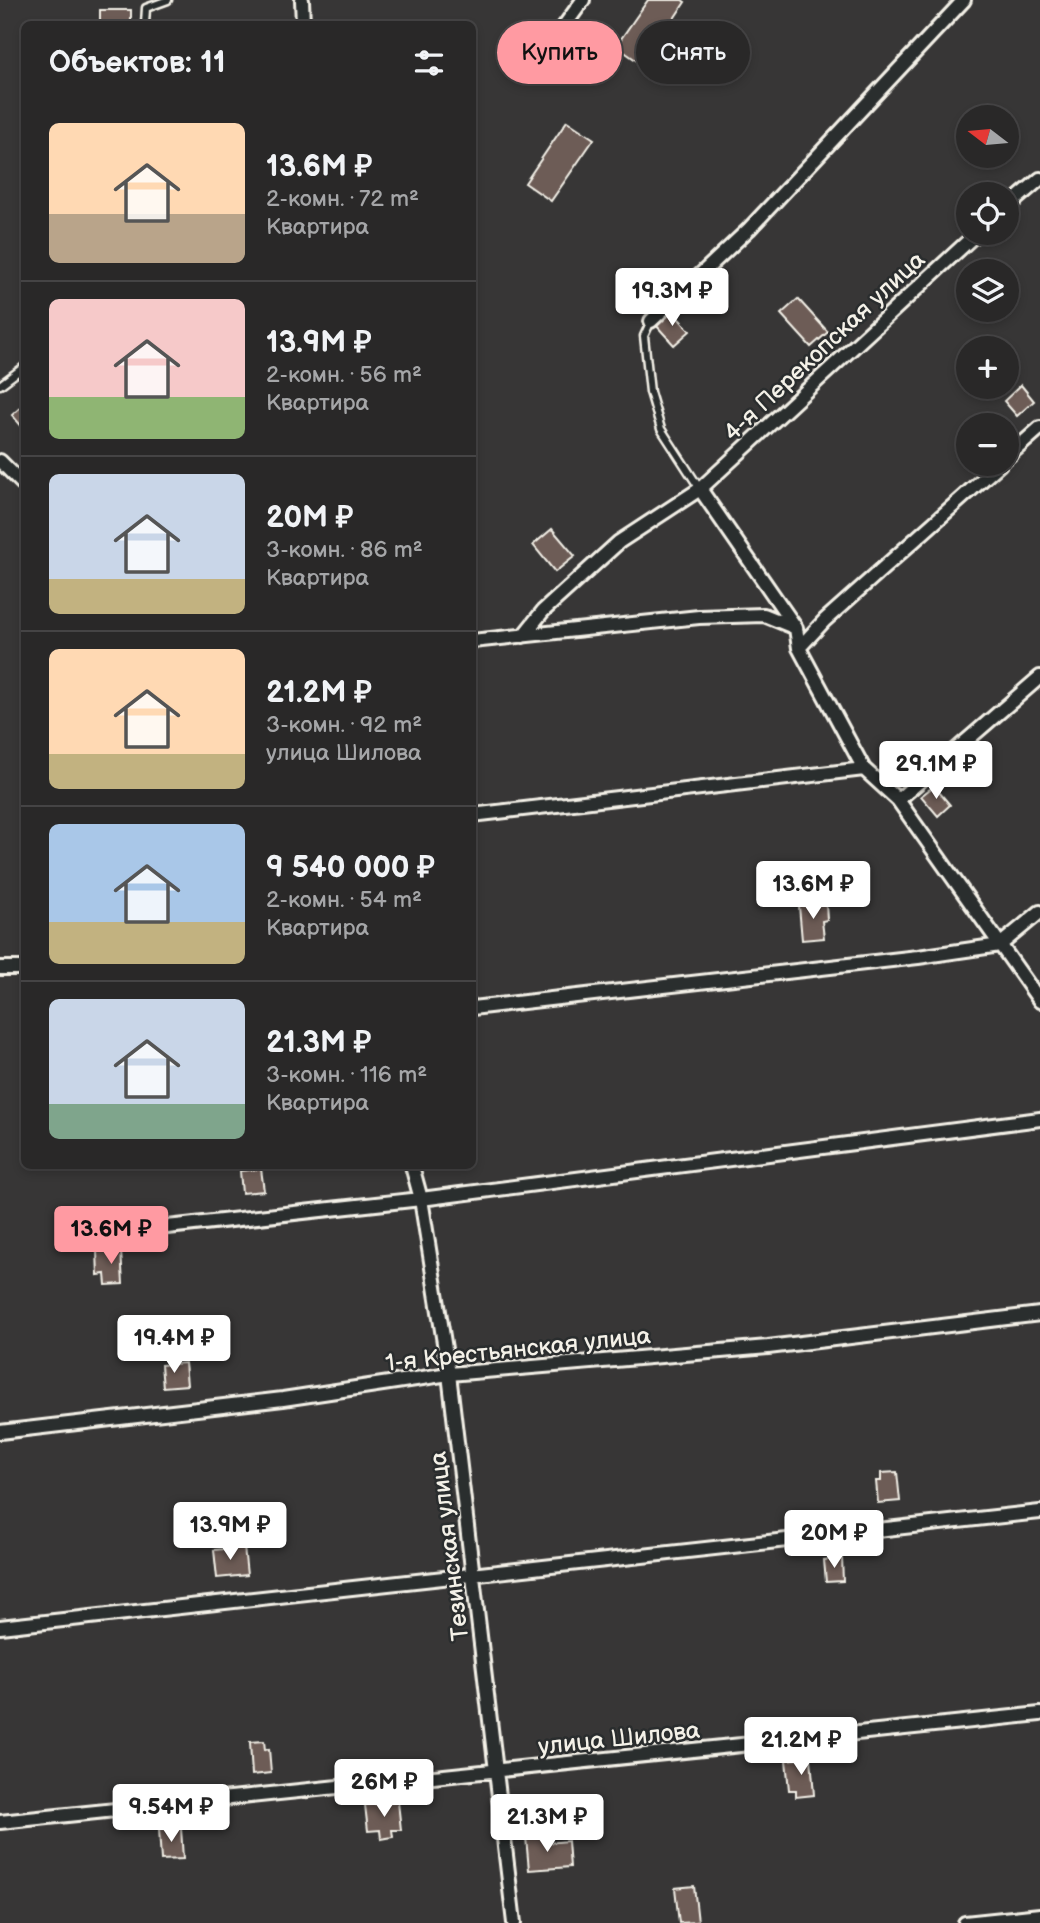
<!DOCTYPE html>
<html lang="ru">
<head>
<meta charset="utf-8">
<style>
	body { margin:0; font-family:"Balsamiq Sans",sans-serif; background:#313030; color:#f1f3f6; height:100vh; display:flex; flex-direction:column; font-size:26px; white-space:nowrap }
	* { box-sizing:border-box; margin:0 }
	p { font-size:23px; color:#a5a6a8 }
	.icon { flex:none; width:38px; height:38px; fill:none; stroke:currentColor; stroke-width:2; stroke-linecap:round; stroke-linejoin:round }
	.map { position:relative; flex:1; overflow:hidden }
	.details { position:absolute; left:21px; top:21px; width:455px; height:1148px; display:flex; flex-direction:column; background:#292828; border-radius:10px; box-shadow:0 4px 10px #0003,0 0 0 2px #454445 }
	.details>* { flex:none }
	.top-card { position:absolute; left:497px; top:21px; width:438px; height:63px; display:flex; gap:14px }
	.needle { width:46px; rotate:286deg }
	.fabs { position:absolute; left:956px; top:105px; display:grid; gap:14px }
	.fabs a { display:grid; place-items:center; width:63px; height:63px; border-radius:50%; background:#292828; box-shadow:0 4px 10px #0003,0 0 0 2px #454445; font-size:35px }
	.price { position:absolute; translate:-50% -60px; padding:0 16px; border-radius:7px; background:#fff; color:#222; font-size:23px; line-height:46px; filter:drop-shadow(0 2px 4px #0008) }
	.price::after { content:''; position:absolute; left:50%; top:42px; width:21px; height:16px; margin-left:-10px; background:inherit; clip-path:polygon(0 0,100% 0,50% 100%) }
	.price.active { background:#ff9aa2; color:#111 }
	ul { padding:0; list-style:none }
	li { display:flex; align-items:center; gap:21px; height:175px; padding:0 28px }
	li+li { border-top:2px solid #454445 }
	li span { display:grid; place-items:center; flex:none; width:196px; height:140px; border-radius:10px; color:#555 }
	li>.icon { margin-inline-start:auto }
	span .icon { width:84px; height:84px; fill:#fffc; stroke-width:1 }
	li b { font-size:30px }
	h2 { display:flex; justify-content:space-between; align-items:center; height:84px; padding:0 28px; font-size:30px }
	.pill { padding:0 24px; border-radius:32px; background:#292828; box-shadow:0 4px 10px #0003,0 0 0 2px #454445; font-size:24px; line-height:63px }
	.pill.active { background:#ff9aa2; color:#111 }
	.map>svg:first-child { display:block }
</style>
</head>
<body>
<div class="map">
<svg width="1040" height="1923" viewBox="0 0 1040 1923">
	<rect width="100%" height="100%" fill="#373636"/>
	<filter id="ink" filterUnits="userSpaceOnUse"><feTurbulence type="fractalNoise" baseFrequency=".0143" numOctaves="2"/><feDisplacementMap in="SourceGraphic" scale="14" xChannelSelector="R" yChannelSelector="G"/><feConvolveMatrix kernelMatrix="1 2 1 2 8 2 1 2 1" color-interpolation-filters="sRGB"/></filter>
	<g filter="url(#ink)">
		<path fill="#6d5b57" stroke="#f4f1e8" stroke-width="2" d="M648,0H682L685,2L643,65L616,46Z
			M100,10H131V24H100Z
			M567,121L594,139L551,201L525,183Z
			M798,299L828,332L811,347L781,314Z
			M671,310L690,331L674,345L655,324Z
			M1021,385L1034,401L1017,416L1004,401Z
			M24,404V429L12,415Z
			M552,529L575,556L555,572L533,545Z
			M934,786L950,805L938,816L921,796Z
			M826,904L827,920L822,921L824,938L802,940L799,906Z
			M261,1169L264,1191L242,1193L240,1171Z
			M121,1250L123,1284L106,1285L105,1274L98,1275L97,1251Z
			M185,1363L187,1385L163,1387L161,1365Z
			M897,1472L900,1501L878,1503L876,1481H881V1473Z
			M244,1547L247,1575L217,1578L214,1550Z
			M842,1558L843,1581L826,1582L824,1560Z
			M264,1741L265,1750L269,1749L271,1773L252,1775L250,1742Z
			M811,1758L814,1795L796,1797V1790H789L786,1760Z
			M398,1802L401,1830H392L393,1837L381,1839L380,1830L368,1831L365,1805Z
			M181,1828L183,1859L161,1860L159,1829Z
			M546,1836L547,1843L568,1841L570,1867L529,1870L526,1837Z
			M694,1886L698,1922L679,1923L675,1888Z"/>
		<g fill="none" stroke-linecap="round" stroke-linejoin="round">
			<g stroke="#f4f1e8" stroke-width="11">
				<path id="service" d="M145,24L146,8L168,0
					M651,321L644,336L650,392L661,429L700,489
					M0,385L24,367"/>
			</g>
			<g stroke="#f4f1e8" stroke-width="18">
				<path id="minor" d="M302,0L303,24
					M534,68L583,0
					M1006,208L1040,179
					M651,321L749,229L964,0
					M1006,458L1040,428
					M0,461L24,485
					M700,489L796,628L799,648L864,769L898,800L1040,1001
					M523,636L543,611L619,542L700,489L977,233
					M472,641L699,617L764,615L796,628
					M799,648L825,620L1000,464
					M898,800L1040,677
					M472,815L864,769
					M0,968H24
					M472,1008L918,957L1000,945L1040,912
					M412,1166L421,1199L449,1374L514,1923
					M104,1234L421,1199L1040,1119
					M0,1432L283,1399L449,1374L768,1347L1040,1314
					M0,1627L1040,1512
					M0,1822L1040,1714
					M965,1923L1040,1915"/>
			</g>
			<use href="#service" stroke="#2a2d2e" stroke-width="6"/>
			<use href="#minor" stroke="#2a2d2e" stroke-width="12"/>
		</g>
	</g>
	<g text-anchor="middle" stroke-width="5" stroke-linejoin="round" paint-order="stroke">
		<g font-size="24" fill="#f4f1e8" stroke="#2a2d2e">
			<text transform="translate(824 346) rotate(-43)" y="8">4-я Перекопская улица</text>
			<text transform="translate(518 1349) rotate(-6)" y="8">1-я Крестьянская улица</text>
			<text transform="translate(449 1546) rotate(-97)" y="8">Тезинская улица</text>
			<text transform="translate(619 1738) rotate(-6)" y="8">улица Шилова</text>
		</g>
	</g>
</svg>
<div class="fabs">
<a><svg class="needle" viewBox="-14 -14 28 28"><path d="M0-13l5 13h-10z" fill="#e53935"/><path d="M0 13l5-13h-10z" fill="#a5a6a8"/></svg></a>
<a><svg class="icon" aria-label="locate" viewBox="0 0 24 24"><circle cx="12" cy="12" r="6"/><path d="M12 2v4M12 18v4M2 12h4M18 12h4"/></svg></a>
<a><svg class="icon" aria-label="layers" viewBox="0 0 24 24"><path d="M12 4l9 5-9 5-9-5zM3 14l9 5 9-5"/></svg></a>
<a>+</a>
<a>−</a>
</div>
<b class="price" style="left:672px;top:328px">19.3M ₽</b>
<b class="price" style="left:936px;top:801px">29.1M ₽</b>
<b class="price" style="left:813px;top:921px">13.6M ₽</b>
<b class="price active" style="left:111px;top:1266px">13.6M ₽</b>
<b class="price" style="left:174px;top:1375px">19.4M ₽</b>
<b class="price" style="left:230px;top:1562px">13.9M ₽</b>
<b class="price" style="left:834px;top:1570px">20M ₽</b>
<b class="price" style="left:801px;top:1777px">21.2M ₽</b>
<b class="price" style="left:384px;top:1819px">26M ₽</b>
<b class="price" style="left:171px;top:1844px">9.54M ₽</b>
<b class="price" style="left:547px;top:1854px">21.3M ₽</b>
<div class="top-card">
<a class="pill active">Купить</a>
<a class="pill">Снять</a>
</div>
<section class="details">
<h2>Объектов: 11<svg class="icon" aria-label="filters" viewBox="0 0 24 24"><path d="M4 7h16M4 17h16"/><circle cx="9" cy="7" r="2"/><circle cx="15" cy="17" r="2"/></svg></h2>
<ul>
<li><span style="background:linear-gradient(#ffd9b3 65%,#b9a48a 0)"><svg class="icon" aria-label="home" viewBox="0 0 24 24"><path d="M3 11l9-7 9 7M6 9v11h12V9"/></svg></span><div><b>13.6M ₽</b><p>2-комн. · 72 m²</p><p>Квартира</p></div></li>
<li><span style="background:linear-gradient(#f6c9c9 70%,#8fb573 0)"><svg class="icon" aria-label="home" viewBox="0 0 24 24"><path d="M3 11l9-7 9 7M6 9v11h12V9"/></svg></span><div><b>13.9M ₽</b><p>2-комн. · 56 m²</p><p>Квартира</p></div></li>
<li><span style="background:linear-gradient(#c9d6e8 75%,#c2b280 0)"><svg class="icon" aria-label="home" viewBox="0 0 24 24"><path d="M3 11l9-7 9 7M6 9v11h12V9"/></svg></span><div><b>20M ₽</b><p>3-комн. · 86 m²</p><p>Квартира</p></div></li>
<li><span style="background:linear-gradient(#ffd9b3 75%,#c2b280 0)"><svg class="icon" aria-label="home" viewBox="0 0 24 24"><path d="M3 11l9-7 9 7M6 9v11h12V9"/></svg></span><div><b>21.2M ₽</b><p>3-комн. · 92 m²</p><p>улица Шилова</p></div></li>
<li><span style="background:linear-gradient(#a9c7e8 70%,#c2b280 0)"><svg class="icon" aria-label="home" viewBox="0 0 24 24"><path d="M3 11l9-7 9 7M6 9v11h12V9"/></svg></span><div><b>9 540 000 ₽</b><p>2-комн. · 54 m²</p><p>Квартира</p></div></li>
<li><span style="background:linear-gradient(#c9d6e8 75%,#7fa58c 0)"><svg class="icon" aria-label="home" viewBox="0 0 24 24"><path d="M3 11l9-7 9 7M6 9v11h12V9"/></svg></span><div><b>21.3M ₽</b><p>3-комн. · 116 m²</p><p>Квартира</p></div></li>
</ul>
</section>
</div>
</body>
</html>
